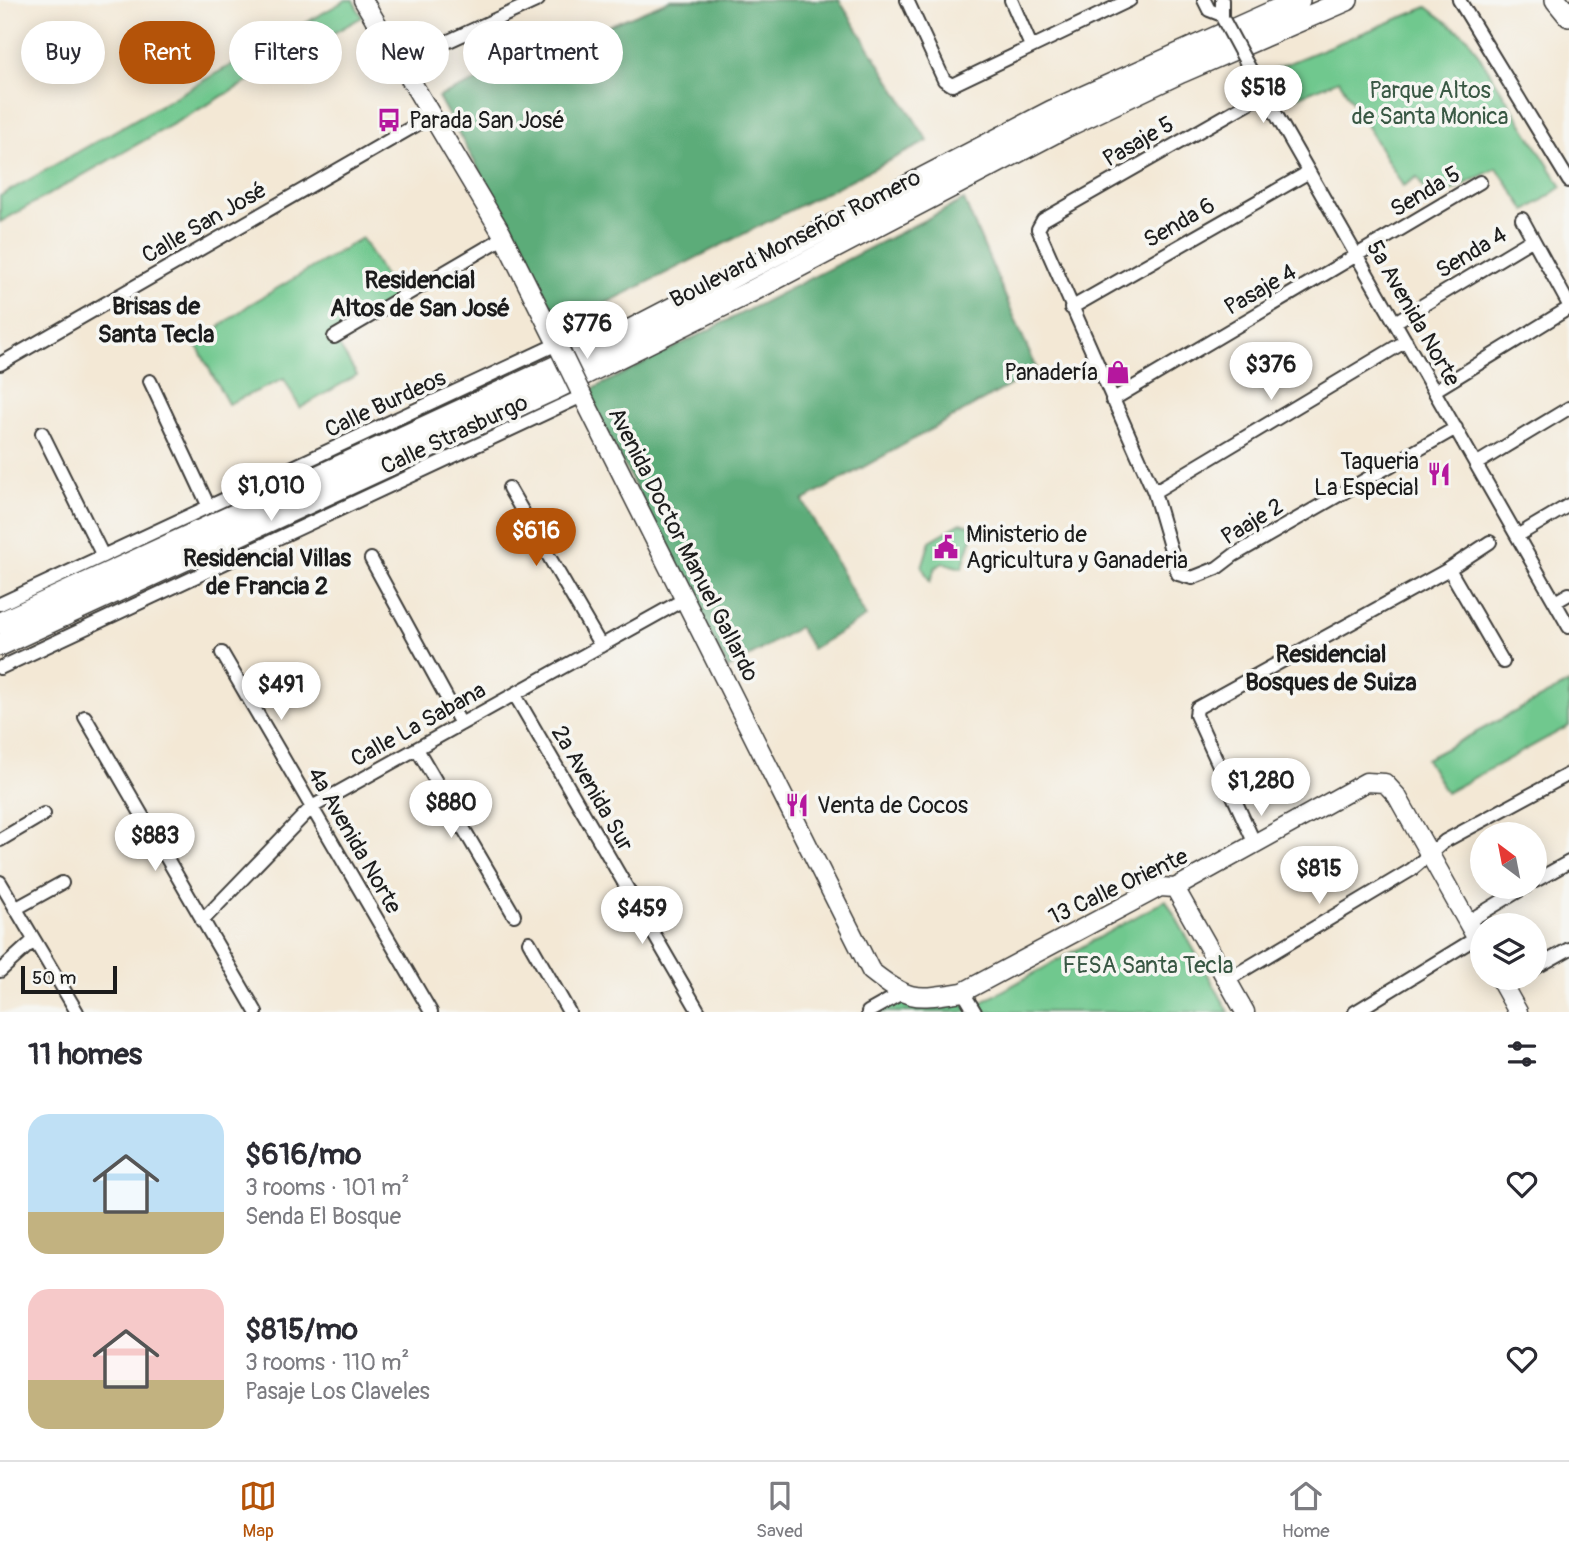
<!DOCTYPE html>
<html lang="en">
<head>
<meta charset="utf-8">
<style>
	body { margin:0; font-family:Pangolin,sans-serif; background:#f7f7f7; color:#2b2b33; height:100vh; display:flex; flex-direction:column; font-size:26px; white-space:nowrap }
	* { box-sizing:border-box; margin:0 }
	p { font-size:23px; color:#7c7c81 }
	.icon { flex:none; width:38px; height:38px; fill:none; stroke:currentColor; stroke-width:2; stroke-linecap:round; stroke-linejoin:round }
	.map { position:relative; height:1012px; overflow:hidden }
	.details { display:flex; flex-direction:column; background:#fff; flex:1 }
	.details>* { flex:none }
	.guide { position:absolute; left:21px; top:21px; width:700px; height:63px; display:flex; gap:14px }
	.needle { width:46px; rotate:328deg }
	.buttons { position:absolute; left:1470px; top:822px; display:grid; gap:14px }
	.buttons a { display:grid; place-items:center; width:77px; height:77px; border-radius:50%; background:#fff; box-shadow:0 4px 18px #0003; font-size:35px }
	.scale { position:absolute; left:21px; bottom:18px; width:96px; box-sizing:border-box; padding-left:7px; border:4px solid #1c1c1c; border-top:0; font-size:19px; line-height:24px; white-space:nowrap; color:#1c1c1c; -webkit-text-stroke:5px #f6f6f2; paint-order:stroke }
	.price { position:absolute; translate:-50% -60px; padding:0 16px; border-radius:24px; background:#fff; color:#222; font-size:23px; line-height:46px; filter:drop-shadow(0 2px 4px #0008) }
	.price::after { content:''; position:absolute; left:50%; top:42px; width:21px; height:16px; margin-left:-10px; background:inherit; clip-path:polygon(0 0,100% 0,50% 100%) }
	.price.selected { background:#b45309; color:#fff }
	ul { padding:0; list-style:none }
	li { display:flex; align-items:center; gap:21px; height:175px; padding:0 28px }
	li span { display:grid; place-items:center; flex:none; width:196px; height:140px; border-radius:21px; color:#555 }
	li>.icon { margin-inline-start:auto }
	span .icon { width:84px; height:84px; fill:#fffc; stroke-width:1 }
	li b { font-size:30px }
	h2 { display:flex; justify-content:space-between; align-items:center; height:84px; padding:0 28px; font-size:30px }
	.pill { padding:0 24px; border-radius:32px; background:#fff; box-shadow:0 4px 18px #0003; font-size:24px; line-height:63px }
	.pill.selected { background:#b45309; color:#fff }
	.tabs { display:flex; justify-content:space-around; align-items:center; height:98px; border-top:2px solid #e1e1e2; background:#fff; font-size:19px; color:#7c7c81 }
	.tabs a { display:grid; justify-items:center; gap:4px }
	.tabs .selected { color:#b45309 }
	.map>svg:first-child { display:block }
</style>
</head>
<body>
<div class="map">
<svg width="1569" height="1012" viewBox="0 0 1569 1012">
	<rect width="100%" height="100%" fill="#f6f6f2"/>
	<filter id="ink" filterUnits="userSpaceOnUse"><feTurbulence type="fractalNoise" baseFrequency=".0143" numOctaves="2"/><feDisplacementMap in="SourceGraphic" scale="14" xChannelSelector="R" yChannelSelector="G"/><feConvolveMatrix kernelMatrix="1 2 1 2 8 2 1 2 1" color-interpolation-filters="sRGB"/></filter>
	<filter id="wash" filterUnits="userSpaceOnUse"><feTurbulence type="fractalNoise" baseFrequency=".00686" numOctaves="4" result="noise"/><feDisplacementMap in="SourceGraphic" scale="28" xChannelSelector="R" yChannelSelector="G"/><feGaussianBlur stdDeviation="1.57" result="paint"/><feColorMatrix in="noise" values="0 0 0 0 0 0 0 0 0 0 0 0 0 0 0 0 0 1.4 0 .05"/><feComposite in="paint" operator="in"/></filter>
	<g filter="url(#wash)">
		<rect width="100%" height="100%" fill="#f3e8d5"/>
		<path fill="#70c88e" stroke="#467255" stroke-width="2" d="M346,0H353L362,17L0,222V196Z
			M1427,7L1468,38L1562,187L1526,211L1497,168L1431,201L1417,177L1403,186L1339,80L1282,103L1264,73Z
			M362,238L398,300L334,338L357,375L300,408L284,379L228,404L196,344L249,305Z
			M961,523L971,526L974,532L962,568L943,563L935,568L930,582L922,567L930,541Z
			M1569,683V726L1446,793L1426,759Z
			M1166,900L1229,1012H984L979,1004Z
			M899,1001L930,1007L963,1001L969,1012H879Z"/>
		<path fill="#5cac79" stroke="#3c644a" stroke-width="2" d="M670,0H839L928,141L559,327L513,230L438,97Z
			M964,200L1037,370L803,501L866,617L812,649L799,627L728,669L587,392Z"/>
	</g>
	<g filter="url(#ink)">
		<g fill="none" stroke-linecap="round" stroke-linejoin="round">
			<g stroke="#3c3b38" stroke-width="16">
				<path id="street" d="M907,0L944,80L952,85L1130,0
					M1011,0L1031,46
					M1204,0L1209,10L1222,15
					M1459,0L1569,181
					M1222,15V0
					M427,51L538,0
					M1246,62L1569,627
					M1264,94L1043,220L1038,229L1154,492L1178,574L1192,578L1217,568L1234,555L1456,428
					M1522,219L1569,305
					M1071,308L1309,172
					M1395,322L1533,239
					M334,337L503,238
					M0,364L430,117
					M150,381L209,507
					M1434,391L1569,308
					M1112,400L1480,182
					M42,433L103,556
					M1476,464L1569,408
					M509,488L601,646
					M1154,492L1406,341
					M1517,536L1569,505
					M371,559L461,724
					M1449,569L1503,662
					M1555,602L1569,594
					M0,604L557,344
					M222,653L431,1012
					M0,668L582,396
					M515,695L699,1012
					M85,717L256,1012
					M417,749L514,915
					M0,840L44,814
					M1255,844L1196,715L1197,708L1449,569L1490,542
					M1535,881L1569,862
					M0,882L77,1012
					M15,909L62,883
					M202,921L312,807L683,600
					M1467,922L1525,887
					M529,942L569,1012
					M1535,968L1569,949
					M0,971L33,941
					M1227,980L1411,870L1445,841L1569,774
					M1504,987L1517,978
					M963,992L975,1012
					M868,1012L900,994
					M1355,1012L1476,938"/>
			</g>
			<g stroke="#3c3b38" stroke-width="21">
				<path id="secondary" d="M363,0L501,232L560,350
					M579,389L871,971C910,1002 915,999 963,992L1160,887L1175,888L1366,782L1385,783L1397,796L1482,948
					M1175,888L1245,1012
					M1499,978L1518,1012"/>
			</g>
			<g stroke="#3c3b38" stroke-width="24">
				<path id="highway" d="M1556,0L1569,16
					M0,623L594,349L1052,111L1299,0
					M0,645L550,391L748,293L1065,127L1181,72L1347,0"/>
			</g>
			<use href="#street" stroke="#fff" stroke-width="12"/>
			<use href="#secondary" stroke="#fff" stroke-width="18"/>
			<use href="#highway" stroke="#fff" stroke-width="21"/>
			<g stroke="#3c3b38" stroke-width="16" stroke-linecap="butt">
				<path id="street-bridge" d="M1223,19L1246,62"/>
			</g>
			<g stroke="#3c3b38" stroke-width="21" stroke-linecap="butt">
				<path id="secondary-bridge" d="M560,350L579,389"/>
			</g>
			<use href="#street-bridge" stroke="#fff" stroke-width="12"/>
			<use href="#secondary-bridge" stroke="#fff" stroke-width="18"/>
		</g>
	</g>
	<defs>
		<g id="bus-bare" transform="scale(1.89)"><path d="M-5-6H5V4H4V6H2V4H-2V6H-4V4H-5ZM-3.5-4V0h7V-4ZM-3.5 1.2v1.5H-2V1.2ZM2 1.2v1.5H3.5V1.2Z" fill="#b5179e" stroke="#f6f6f2" stroke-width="2.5" paint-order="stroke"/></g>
		<g id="shop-bare" transform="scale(1.89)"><path d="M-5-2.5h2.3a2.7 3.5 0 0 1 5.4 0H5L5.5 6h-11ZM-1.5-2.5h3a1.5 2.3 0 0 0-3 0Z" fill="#b5179e" stroke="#f6f6f2" stroke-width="2.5" paint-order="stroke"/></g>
		<g id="restaurant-bare" transform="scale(1.89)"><path d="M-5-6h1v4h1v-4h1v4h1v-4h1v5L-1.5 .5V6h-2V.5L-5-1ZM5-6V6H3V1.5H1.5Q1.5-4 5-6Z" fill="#b5179e" stroke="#f6f6f2" stroke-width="2.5" paint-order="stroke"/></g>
		<g id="civic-bare" transform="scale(1.89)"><path d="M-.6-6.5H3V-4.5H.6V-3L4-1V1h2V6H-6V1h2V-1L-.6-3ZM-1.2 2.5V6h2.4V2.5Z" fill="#b5179e" stroke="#f6f6f2" stroke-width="2.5" paint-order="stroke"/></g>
	</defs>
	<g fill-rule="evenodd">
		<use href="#bus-bare" x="389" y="120"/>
		<use href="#shop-bare" x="1118" y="372"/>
		<use href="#restaurant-bare" x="1439" y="474"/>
		<use href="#civic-bare" x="946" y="547"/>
		<use href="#restaurant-bare" x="797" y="805"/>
	</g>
	<g text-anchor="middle" stroke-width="7" stroke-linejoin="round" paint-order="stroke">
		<g font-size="23" fill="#395844" stroke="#f6f6f2">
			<text x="1430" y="98">Parque Altos<tspan x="1430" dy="26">de Santa Monica</tspan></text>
			<text x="1148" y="973">FESA Santa Tecla</text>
		</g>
		<g font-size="23" fill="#1c1c1c" stroke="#f6f6f2" text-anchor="start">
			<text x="409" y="128">Parada San José</text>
			<text x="1098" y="380" text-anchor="end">Panadería</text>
			<text x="1419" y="469" text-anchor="end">Taqueria<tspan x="1419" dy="26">La Especial</tspan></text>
			<text x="966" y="542">Ministerio de<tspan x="966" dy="26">Agricultura y Ganaderia</tspan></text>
			<text x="817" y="813">Venta de Cocos</text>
		</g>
		<g font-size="23" fill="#1c1c1c" stroke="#f6f6f2">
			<text transform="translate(1138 141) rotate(-30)" y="8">Pasaje 5</text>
			<text transform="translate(1425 191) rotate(-31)" y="8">Senda 5</text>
			<text transform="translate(204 222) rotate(-30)" y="8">Calle San José</text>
			<text transform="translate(1179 222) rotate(-30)" y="8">Senda 6</text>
			<text transform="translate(795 238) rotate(-27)" y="8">Boulevard Monseñor Romero</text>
			<text transform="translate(1471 252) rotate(-31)" y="8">Senda 4</text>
			<text transform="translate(1260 289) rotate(-30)" y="8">Pasaje 4</text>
			<text transform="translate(1414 313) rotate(60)" y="8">5a Avenida Norte</text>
			<text transform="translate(385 403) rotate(-25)" y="8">Calle Burdeos</text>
			<text transform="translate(454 434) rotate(-25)" y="8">Calle Strasburgo</text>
			<text transform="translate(1252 521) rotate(-31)" y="8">Paaje 2</text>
			<text transform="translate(684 544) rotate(63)" y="8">Avenida Doctor Manuel Gallardo</text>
			<text transform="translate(418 724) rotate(-29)" y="8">Calle La Sabana</text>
			<text transform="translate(593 788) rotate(60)" y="8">2a Avenida Sur</text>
			<text transform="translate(355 840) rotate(60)" y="8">4a Avenida Norte</text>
			<text transform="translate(1118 886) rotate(-25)" y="8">13 Calle Oriente</text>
		</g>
		<g font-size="24" font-weight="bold" fill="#1c1c1c" stroke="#f6f6f2">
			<text x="420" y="288">Residencial<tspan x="420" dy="28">Altos de San José</tspan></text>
			<text x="156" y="314">Brisas de<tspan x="156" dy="28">Santa Tecla</tspan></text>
			<text x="267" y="566">Residencial Villas<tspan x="267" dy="28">de Francia 2</tspan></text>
			<text x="1331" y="662">Residencial<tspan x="1331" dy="28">Bosques de Suiza</tspan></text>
		</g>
	</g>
</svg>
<div class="buttons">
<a><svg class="needle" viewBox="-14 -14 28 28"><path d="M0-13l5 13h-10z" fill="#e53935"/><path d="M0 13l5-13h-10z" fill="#7c7c81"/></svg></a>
<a><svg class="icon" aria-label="layers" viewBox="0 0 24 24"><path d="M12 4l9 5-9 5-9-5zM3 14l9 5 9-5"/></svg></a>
</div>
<div class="scale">50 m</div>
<b class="price" style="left:1263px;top:125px">$518</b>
<b class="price" style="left:587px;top:361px">$776</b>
<b class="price" style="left:1271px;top:402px">$376</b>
<b class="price" style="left:271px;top:523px">$1,010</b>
<b class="price selected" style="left:536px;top:568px">$616</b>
<b class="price" style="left:281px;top:722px">$491</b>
<b class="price" style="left:1261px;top:818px">$1,280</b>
<b class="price" style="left:451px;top:840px">$880</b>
<b class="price" style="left:155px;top:873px">$883</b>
<b class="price" style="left:1319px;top:906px">$815</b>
<b class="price" style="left:642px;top:946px">$459</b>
<div class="guide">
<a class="pill">Buy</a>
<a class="pill selected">Rent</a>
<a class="pill">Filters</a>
<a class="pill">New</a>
<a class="pill">Apartment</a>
</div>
</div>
<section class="details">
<h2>11 homes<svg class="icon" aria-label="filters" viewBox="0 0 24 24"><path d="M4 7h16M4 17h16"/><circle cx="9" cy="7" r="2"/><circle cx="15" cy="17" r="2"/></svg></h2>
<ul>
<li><span style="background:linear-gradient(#bfe0f5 70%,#c2b280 0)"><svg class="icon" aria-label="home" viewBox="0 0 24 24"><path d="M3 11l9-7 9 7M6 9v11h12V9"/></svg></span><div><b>$616/mo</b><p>3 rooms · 101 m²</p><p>Senda El Bosque</p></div><svg class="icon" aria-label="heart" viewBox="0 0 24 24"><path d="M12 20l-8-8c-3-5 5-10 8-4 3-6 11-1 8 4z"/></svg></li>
<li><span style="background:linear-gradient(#f6c9c9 65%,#c2b280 0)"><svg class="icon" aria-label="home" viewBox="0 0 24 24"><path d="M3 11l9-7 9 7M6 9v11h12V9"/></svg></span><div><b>$815/mo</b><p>3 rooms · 110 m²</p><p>Pasaje Los Claveles</p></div><svg class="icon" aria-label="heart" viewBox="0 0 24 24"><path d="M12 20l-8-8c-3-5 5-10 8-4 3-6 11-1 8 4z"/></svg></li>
</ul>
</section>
<nav class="tabs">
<a class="selected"><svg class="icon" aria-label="map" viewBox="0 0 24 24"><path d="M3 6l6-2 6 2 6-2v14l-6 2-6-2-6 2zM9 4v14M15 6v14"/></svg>Map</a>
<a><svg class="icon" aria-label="saved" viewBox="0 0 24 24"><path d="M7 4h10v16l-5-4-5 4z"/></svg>Saved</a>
<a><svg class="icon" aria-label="home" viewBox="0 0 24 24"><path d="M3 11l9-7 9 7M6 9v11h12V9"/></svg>Home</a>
</nav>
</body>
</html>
